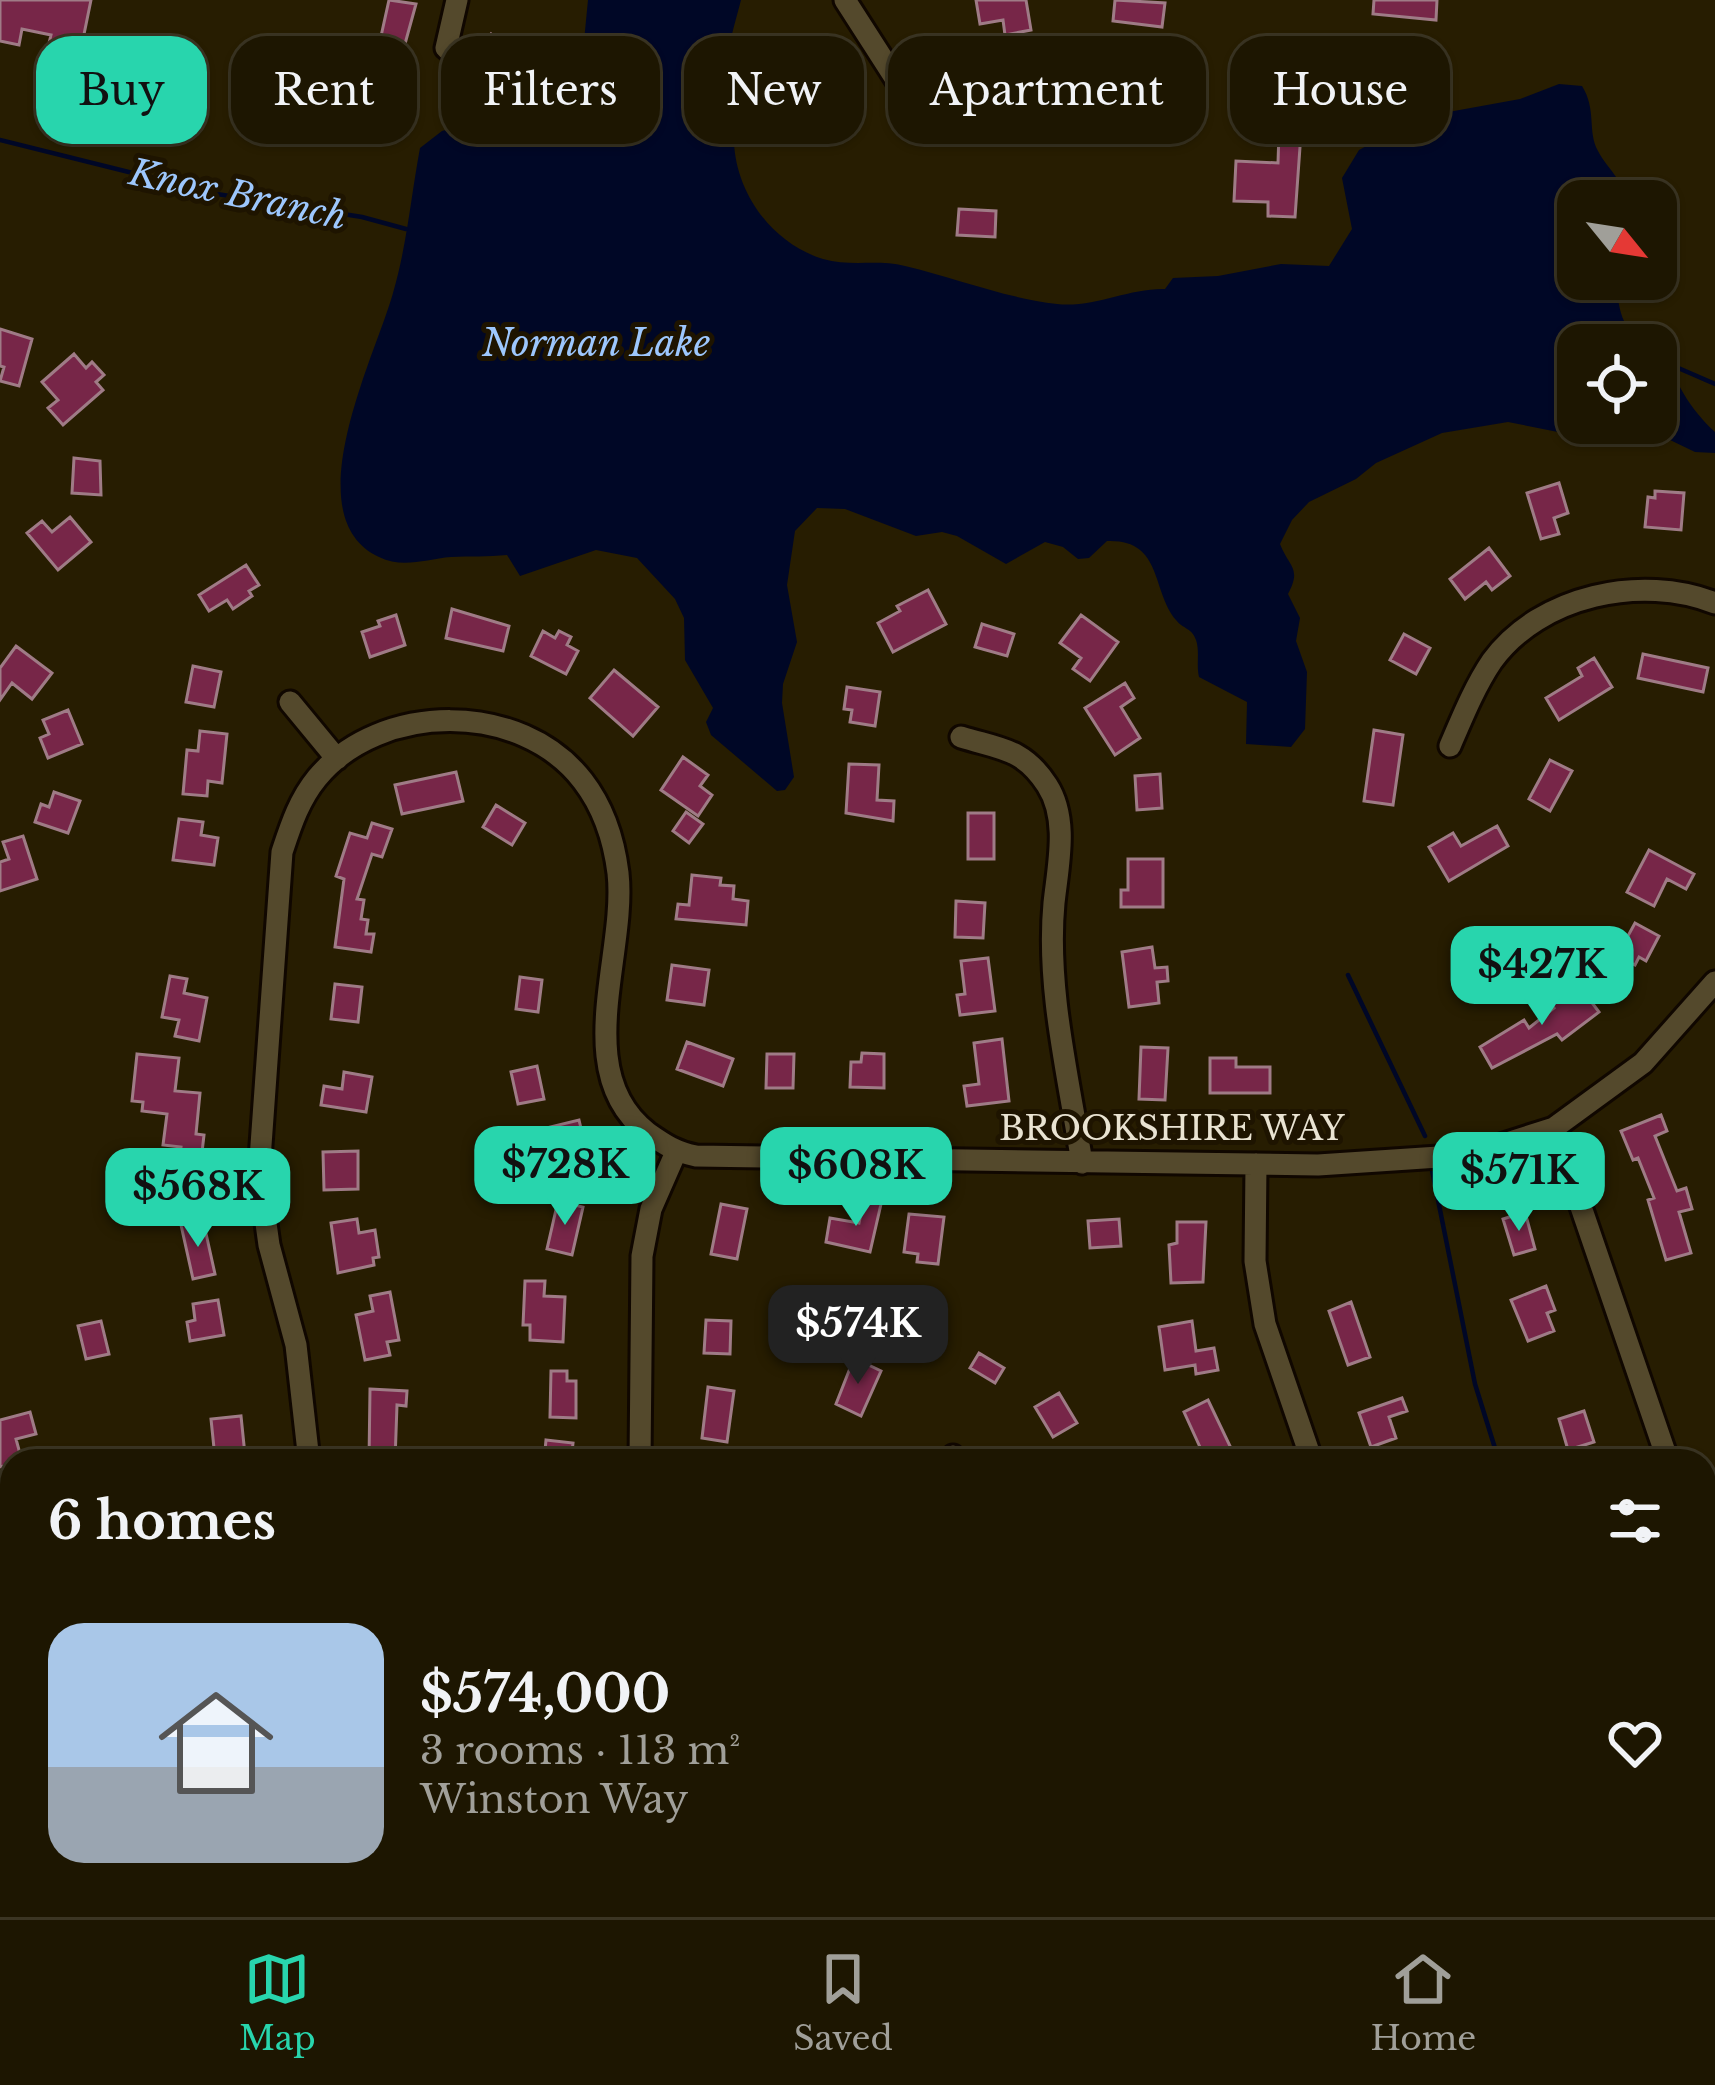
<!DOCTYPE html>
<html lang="en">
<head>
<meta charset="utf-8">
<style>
	body { margin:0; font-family:"Libre Baskerville",serif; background:#2a2310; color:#f1f3f6; height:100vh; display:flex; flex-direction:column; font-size:45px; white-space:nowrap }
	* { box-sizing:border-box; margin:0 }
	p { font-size:39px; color:#a09f99 }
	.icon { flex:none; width:66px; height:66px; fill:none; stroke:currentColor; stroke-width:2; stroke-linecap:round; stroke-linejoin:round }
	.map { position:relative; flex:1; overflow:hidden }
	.sheet { position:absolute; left:0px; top:1449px; width:1716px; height:468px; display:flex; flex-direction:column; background:#1d1601; border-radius:36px 36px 0 0; box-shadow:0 3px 9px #0004,0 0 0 3px #3b3523 }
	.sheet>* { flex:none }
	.hud { position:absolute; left:36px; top:36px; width:1644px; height:108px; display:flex; gap:24px }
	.needle { width:78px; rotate:120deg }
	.controls { position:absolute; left:1557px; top:180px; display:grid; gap:24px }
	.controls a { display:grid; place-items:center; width:120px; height:120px; border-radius:24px; background:#1d1601; box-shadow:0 3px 9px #0004,0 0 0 3px #3b3523; font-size:60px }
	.price { position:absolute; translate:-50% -102px; padding:0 27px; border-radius:24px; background:#28d5ad; color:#111; font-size:39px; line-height:78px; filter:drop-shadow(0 3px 6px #0008) }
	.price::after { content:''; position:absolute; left:50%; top:72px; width:36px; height:27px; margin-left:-18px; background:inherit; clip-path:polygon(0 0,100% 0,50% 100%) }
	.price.active { background:#222; color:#fff }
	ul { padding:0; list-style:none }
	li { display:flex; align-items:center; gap:36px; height:300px; padding:0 48px }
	li span { display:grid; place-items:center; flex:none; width:336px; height:240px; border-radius:36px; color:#555 }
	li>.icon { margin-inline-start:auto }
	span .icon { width:144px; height:144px; fill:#fffc; stroke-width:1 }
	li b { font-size:51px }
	h2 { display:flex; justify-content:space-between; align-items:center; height:144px; padding:0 48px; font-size:51px }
	.tag { padding:0 42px; border-radius:36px; background:#1d1601; box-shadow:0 3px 9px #0004,0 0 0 3px #3b3523; font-size:42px; line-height:108px }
	.tag.active { background:#28d5ad; color:#111 }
	.tabs { display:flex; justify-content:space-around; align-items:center; height:168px; border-top:3px solid #3b3523; background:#1d1601; font-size:33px; color:#a09f99 }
	.tabs a { display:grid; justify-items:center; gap:6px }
	.tabs .active { color:#28d5ad }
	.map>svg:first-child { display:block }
</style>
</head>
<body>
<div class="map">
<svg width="1715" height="1917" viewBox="0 0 1715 1917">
	<rect width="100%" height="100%" fill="#271d01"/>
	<path fill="#000726" d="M588,0H741C735,24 724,57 726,81C727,94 739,102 738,115C737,124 734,133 734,142C736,194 773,244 823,259C850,267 878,259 905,266C956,278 1005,298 1057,304C1094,308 1129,288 1165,289L1173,278L1218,276L1281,264L1329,266L1352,229L1342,178L1359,150L1421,117L1520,99L1559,84L1582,86C1597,110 1587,131 1598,151C1608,170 1623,179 1626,201H1578V279H1616C1618,307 1621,332 1648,345H1578V423H1656V346L1666,348C1673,381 1690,409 1715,432V453L1695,452L1643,427L1622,425L1573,435L1508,422L1442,433L1376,463L1356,479L1309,502L1292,520L1280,544C1289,567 1302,568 1288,594L1300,618L1296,641L1307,672L1305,729L1291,747L1246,744L1247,702L1199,677C1196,664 1200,652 1196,640C1192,628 1183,629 1176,620C1151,590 1163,539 1107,541L1089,558L1078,559L1063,547L1045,542L1006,564L957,536L942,532L916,536L845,509L817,508L795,531L787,585L797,642L783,684L782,703L794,777L785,790L777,791L711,735L706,722L713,708L685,660L684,618L675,599L637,558L596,550L520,576L507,555C488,557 470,556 451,557C426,559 403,569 379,557C293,517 376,355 393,293C407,245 411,196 420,148L442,131L491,118L542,90L584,41Z"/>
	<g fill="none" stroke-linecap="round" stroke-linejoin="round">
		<path stroke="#000726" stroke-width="4.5" d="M0,140L217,194L362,217L406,229
			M1669,364L1715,384
			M1348,975L1425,1136
			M1431,1165L1475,1384L1499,1461
			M0,1697L12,1711
			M210,1905L227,1917
			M1641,1905L1647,1917"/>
	</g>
	<path fill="#772648" stroke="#9f7b86" stroke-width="3" d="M0,0H91L80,54L48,47L51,35L22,29L19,45L0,41Z
		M389,0L416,4L397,73L374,68Z
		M976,0H1026L1031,30L1005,35L1003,20L980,24Z
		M1115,0L1165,3L1162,27L1113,21Z
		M1374,0H1437L1436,20L1373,14Z
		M491,34L510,52L494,69L476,51Z
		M852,67L856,90L843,92L846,116L824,120L816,74Z
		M1279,132L1301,133L1295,217L1268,216V202L1234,201L1236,161L1278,163Z
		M959,209L996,211L995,237L957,235Z
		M0,329L32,339L19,386L0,381L4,367L0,366Z
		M74,354L86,368L92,362L104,375L96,382L103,390L63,425L48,408L58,400L42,382Z
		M74,458L100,461L101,495L72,493Z
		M1559,483L1568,513L1554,518L1559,534L1541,539L1527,493Z
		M1655,491L1684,493L1681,530L1645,527L1648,497L1655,498Z
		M70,517L91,542L58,570L27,533L42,521L52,532Z
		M1489,548L1510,576L1492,590L1486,582L1465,599L1450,579Z
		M246,565L259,585L249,591L252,596L233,609L227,600L209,611L199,595Z
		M928,590L946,624L893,652L878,623L900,611L897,606Z
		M452,609L509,626L503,651L446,638Z
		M396,615L405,645L370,657L362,632L380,626L378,621Z
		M1081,615L1118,642L1090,681L1073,669L1081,658L1060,643Z
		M982,624L1014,634L1007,656L975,647Z
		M543,631L555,638L559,631L571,637L567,645L578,651L566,674L531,656Z
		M1404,634L1430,648L1416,674L1390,660Z
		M16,646L52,673L32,699L12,683L0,700V668Z
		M1643,654L1708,668L1703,692L1638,678Z
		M1594,658L1612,687L1559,720L1546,698L1582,676L1578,668Z
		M193,666L221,672L214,707L186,702Z
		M614,670L658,707L633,736L590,698Z
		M1125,683L1134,698L1121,707L1140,738L1115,755L1085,708Z
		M847,687L880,692L875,726L850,722L852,710L844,709Z
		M68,710L82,744L48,758L40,738L49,734L43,720Z
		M1374,730L1403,735L1393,805L1364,801Z
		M200,731L227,734L222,783L208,781L207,796L183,794L187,750L198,751Z
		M683,757L708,775L700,786L712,795L698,816L661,790Z
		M1550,760L1572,771L1550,811L1529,799Z
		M849,764L879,765L877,800L894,801L893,821L846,813Z
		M456,772L463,801L402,814L395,785Z
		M1160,774L1162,808L1137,810L1135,776Z
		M54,792L80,801L68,833L35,822L41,804L49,807Z
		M496,805L525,823L512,845L483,827Z
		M686,812L703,824L689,843L673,831Z
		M968,813H994V859H968Z
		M179,819L203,822L201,835L218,838L214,865L173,860Z
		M372,823L392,829L382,857L372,854L357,899L364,900L361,919L368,920L366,934H374L371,952L335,947L344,879L336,876L350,833L367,838Z
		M1497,826L1508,846L1449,881L1429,847L1453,833L1461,846Z
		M23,836L37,879L0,891V862L9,859L3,842Z
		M1649,850L1694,874L1686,889L1667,879L1654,906L1627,892Z
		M1128,859H1163V907H1121V890H1128Z
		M692,875L721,878L720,885L734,886L733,899L748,901L746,925L676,919L678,904L689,905Z
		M956,901L985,903L983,938L955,937Z
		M1635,923L1659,936L1646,961L1639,957L1635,965L1617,956Z
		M1152,947L1155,968L1167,967L1168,981L1157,982L1159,1003L1129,1007L1122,952Z
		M988,958L995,1011L960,1015L957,995L965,994L961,961Z
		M672,965L709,970L704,1005L667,1000Z
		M170,976L187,979L184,993L207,998L199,1041L175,1036L179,1020L162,1017Z
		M520,977L542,980L538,1012L516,1009Z
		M335,984L362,987L358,1022L331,1019Z
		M1581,988L1599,1012L1562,1040L1557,1034L1492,1068L1480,1047L1524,1020L1529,1028L1554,1008L1549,1002L1563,992L1568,999Z
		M1002,1039L1009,1101L967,1106L964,1086L979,1084L974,1043Z
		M687,1042L733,1059L723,1086L677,1069Z
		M1141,1047L1168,1048L1165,1100L1139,1099Z
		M862,1053L884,1054V1088L850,1087L851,1062H861Z
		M137,1054L179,1058L175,1091L200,1093L196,1134L204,1135L198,1187L176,1185L181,1147L163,1145L167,1114L142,1111L143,1102L132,1101Z
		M767,1054H794L793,1088H766Z
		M1210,1058H1236V1067H1270V1093H1210Z
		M537,1066L544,1099L518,1104L511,1072Z
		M344,1072L372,1077L366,1112L321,1105L324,1086L342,1089Z
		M1661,1115L1667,1131L1655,1136L1677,1191L1686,1188L1692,1209L1679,1212L1691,1253L1666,1260L1648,1200L1654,1198L1638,1158L1633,1160L1621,1131Z
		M579,1120L590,1166L566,1172L564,1165L543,1170L538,1149L551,1145L546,1128Z
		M358,1151V1189L324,1190L323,1152Z
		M864,1200L881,1204L870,1252L826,1242L830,1218L859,1223Z
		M558,1201L583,1207L572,1255L547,1249Z
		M721,1204L747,1209L737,1259L711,1254Z
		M1525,1212L1535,1249L1514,1255L1503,1219Z
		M909,1214L944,1217L938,1264L917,1262L918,1254L904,1252Z
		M357,1219L359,1233L375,1230L379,1257L373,1258L374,1265L338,1273L331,1223Z
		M1119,1219L1121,1246L1090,1248L1088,1221Z
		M203,1220L215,1274L193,1279L181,1225Z
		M1177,1222H1206L1203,1282L1171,1283L1169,1245L1177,1243Z
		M525,1281H545L544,1296L565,1297L563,1342L530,1340V1325H523Z
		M1546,1286L1555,1310L1547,1313L1554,1331L1528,1341L1511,1300Z
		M390,1292L399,1340L387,1342L390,1355L365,1360L356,1315L373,1311L370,1296Z
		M218,1300L224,1335L190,1341L187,1322L195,1320L193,1304Z
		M1351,1302L1370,1357L1348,1365L1329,1311Z
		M706,1320L731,1321L730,1354L704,1353Z
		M101,1321L109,1354L86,1359L78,1326Z
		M1192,1321L1196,1351L1214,1348L1218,1370L1196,1374L1195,1365L1165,1370L1159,1327Z
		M979,1353L1004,1368L995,1383L970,1368Z
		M854,1358L881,1371L861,1416L836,1404Z
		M551,1371H567V1381H576V1418L550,1417Z
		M708,1387L734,1391L727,1442L702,1438Z
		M370,1389L407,1391L406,1406L397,1405L395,1461H369Z
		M1059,1393L1077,1423L1053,1437L1035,1407Z
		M1402,1398L1407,1411L1389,1417L1396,1438L1371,1447L1359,1413Z
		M1208,1400L1230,1446L1205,1458L1184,1412Z
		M1584,1411L1594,1442L1568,1450L1559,1419Z
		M30,1412L36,1434L16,1439L22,1461L0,1467V1420Z
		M241,1416L245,1455L215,1458L211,1419Z
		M546,1440L573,1443L571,1461H544Z"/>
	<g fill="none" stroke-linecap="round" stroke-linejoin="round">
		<g stroke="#100700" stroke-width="27">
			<path id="street" d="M845,0L913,106L933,120L966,127L1030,119L1126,125
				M446,48L457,0
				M290,702L337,759
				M961,737C1000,749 1023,748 1047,785C1069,819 1058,865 1054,903C1046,988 1069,1079 1082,1163
				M1450,746C1462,718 1475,686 1492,661C1540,595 1642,574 1715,603
				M1554,1128L1668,1461
				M1256,1164L1255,1261L1265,1324L1312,1461
				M309,1461L296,1345L269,1245L259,1173L282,852C291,825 299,800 317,778C380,702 521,700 583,781C603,807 614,841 618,873C627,954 569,1073 648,1133C665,1145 676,1152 696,1156L1318,1165L1469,1155L1554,1128L1643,1063L1715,982
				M640,1461L642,1256L651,1209L676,1152
				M953,1461V1456
				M1704,1571L1715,1604
				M1447,1905V1917"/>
		</g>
		<use href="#street" stroke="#54492c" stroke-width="21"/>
	</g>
	<g text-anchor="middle" stroke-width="10" stroke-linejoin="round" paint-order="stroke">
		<g font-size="33" fill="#e9e3d2" stroke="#1e1400">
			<text x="1172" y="1140">BROOKSHIRE WAY</text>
		</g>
		<g font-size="36" font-style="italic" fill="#9dc7fd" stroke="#1e1400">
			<text transform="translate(238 194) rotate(12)" y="13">Knox Branch</text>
			<text x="596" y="356">Norman Lake</text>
		</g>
	</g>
</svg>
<div class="controls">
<a><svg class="needle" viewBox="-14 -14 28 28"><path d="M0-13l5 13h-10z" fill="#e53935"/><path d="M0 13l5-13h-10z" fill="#a09f99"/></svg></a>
<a><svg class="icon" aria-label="locate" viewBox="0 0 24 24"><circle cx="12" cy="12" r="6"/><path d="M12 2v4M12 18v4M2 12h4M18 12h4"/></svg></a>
</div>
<b class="price" style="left:1542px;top:1028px">$427K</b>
<b class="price" style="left:565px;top:1228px">$728K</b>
<b class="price" style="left:856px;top:1229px">$608K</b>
<b class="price" style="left:1519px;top:1234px">$571K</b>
<b class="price" style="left:198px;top:1250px">$568K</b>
<b class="price active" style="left:858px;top:1387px">$574K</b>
<div class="hud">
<a class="tag active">Buy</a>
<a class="tag">Rent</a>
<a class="tag">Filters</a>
<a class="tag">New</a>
<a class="tag">Apartment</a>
<a class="tag">House</a>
</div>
<section class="sheet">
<h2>6 homes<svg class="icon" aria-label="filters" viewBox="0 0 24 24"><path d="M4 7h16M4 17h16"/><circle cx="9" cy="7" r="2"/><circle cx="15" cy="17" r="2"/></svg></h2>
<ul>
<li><span style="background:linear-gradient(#a9c7e8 60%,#9aa5b1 0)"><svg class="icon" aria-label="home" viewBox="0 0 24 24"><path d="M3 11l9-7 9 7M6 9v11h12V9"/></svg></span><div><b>$574,000</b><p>3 rooms · 113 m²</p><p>Winston Way</p></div><svg class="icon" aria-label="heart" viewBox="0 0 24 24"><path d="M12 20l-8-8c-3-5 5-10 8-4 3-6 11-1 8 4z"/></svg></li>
</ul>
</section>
</div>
<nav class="tabs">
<a class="active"><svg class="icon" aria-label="map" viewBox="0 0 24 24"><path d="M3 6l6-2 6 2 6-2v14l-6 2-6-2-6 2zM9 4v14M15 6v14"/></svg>Map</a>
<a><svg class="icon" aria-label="saved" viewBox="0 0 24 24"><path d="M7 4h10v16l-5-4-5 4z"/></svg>Saved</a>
<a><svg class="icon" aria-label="home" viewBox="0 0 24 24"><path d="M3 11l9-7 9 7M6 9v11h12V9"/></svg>Home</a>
</nav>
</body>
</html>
